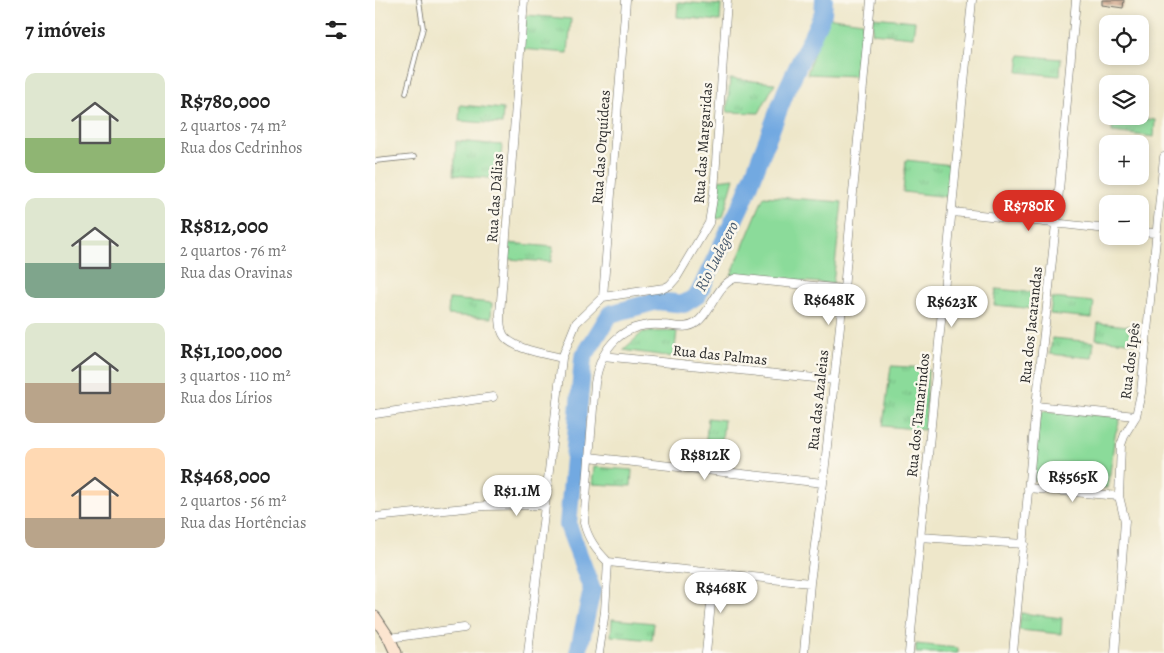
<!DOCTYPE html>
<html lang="pt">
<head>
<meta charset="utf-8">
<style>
	body { margin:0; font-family:Alegreya,serif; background:#f2f2f2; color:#222; height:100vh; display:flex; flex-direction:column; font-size:19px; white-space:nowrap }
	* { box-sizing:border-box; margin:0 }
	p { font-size:16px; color:#767676 }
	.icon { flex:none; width:28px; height:28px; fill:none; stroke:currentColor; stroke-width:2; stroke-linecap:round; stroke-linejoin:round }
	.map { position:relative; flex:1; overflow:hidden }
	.sheet { display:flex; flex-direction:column; background:#fff; width:375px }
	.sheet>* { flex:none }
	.tools { position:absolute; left:724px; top:15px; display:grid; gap:10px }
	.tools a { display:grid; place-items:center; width:50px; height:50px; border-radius:10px; background:#fff; box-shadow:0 2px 8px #0003; font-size:25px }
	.price { position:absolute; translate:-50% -42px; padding:0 11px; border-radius:18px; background:#fff; color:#222; font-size:16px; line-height:32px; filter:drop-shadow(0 1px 2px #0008) }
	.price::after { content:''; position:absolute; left:50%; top:30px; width:15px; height:11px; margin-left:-8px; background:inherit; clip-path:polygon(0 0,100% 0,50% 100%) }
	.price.selected { background:#d93025; color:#fff }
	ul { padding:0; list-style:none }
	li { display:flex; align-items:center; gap:15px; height:125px; padding:0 25px }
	li span { display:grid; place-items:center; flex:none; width:140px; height:100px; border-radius:10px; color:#555 }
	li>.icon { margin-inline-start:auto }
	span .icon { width:60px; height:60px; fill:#fffc; stroke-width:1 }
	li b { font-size:21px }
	h2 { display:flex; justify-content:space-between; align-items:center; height:60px; padding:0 25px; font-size:21px }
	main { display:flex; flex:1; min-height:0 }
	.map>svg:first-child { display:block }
</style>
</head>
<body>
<main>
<section class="sheet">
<h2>7 imóveis<svg class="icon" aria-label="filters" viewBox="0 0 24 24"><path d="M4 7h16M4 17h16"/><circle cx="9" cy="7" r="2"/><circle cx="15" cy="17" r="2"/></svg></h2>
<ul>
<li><span style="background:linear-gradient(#dfe7d0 65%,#8fb573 0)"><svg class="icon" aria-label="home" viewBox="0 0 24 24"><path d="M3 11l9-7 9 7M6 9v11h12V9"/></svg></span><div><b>R$780,000</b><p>2 quartos · 74 m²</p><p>Rua dos Cedrinhos</p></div></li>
<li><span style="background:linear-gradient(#dfe7d0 65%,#7fa58c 0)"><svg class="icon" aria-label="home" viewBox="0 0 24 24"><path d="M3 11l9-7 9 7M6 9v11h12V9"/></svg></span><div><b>R$812,000</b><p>2 quartos · 76 m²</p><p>Rua das Oravinas</p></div></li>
<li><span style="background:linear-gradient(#dfe7d0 60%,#b9a48a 0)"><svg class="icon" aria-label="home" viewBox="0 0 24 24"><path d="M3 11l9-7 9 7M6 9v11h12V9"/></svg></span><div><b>R$1,100,000</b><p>3 quartos · 110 m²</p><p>Rua dos Lírios</p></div></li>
<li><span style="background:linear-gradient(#ffd9b3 70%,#b9a48a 0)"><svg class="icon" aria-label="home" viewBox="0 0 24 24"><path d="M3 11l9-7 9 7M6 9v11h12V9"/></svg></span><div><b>R$468,000</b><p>2 quartos · 56 m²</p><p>Rua das Hortências</p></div></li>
</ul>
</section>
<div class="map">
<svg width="789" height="653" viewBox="0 0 789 653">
	<defs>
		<pattern id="grass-tufts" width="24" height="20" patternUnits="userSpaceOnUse" patternTransform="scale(1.25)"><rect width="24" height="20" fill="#8bdb9a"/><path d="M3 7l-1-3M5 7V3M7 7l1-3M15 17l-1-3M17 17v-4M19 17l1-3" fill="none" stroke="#78bc85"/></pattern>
		<pattern id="building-cross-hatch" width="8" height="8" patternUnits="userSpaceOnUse" patternTransform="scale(1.25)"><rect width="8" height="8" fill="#cfa083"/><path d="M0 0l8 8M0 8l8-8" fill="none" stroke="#a8836b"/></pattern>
	</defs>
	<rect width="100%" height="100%" fill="#fbf7ec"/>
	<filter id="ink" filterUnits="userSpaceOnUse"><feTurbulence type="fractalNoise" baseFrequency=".02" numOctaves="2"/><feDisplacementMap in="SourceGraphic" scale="10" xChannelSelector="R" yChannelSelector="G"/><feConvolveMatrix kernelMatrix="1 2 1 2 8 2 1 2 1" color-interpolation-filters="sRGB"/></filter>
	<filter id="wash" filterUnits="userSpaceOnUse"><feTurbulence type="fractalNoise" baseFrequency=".0096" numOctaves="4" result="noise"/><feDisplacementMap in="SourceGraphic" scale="20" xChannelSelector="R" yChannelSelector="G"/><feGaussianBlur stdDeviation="1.12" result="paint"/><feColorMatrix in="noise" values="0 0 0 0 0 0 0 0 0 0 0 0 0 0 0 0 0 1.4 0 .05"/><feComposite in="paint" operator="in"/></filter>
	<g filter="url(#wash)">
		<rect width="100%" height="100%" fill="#eee7ca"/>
		<path fill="url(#grass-tufts)" stroke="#5b8362" d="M303,2L346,5L345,21L302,17Z
			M151,15L196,19L193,53L147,49Z
			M498,17L540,21L538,37L497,33Z
			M645,55L686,59L685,76L643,72Z
			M355,79L400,83L384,113L352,112Z
			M85,105L128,109L127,124L84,121Z
			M738,116L780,120L779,137L737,132Z
			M81,141L127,145L124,179L79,175Z
			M531,160L577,165L573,197L528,192Z
			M359,178L348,217L340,220L343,180Z
			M134,243L178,247L176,262L133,259Z
			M621,289L663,293L661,309L619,305Z
			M677,298L719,302L717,318L675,314Z
			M74,299L117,303L116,318L73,315Z
			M723,323L764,327L763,343L721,339Z
			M302,331L299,357L248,350L268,332Z
			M677,338L719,342L717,358L675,354Z
			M516,366L553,368L550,430L508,426Z
			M333,418L349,420L345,461L329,460Z
			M219,467L257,470L256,486L217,484Z
			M646,613L687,618L686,634L644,630Z
			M237,619L279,623L277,640L236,636Z
			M541,644L583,648V653H541Z"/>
		<path fill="#8bdb9a" stroke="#5b8362" d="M450,17L488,22L482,76L432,74Z
			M389,196L467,202L458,284L356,275Z
			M668,411L746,417L740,435L733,488L656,480L663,418Z"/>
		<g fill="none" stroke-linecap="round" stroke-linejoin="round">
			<path stroke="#72a9e1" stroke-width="18" d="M203,653L217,590L193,525L208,358L235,314L282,301L309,304L323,295L370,197L411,91L448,13L449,0"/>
		</g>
		<g id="blocks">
			<path fill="url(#building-cross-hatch)" d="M727,0H749L748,8L727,5Z"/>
		</g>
	</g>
	<g filter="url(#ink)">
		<use href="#blocks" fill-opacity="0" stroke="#6f6d63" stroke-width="1"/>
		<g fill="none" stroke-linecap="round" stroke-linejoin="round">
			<g stroke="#6f6d63" stroke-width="5.5">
				<path id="service" d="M31,93L48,28L44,0
					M0,161L39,157"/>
			</g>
			<g stroke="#6f6d63" stroke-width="9">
				<path id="minor" d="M149,0L125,314C125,321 125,328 128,334C135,349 172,354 187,358
					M578,212L732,229
					M765,232L781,233
					M228,297L251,0
					M228,356L459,380
					M661,406L761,416
					M0,414L118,397
					M214,457L448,483
					M653,488L744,496
					M0,517L110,506L169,505
					M545,537L649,544
					M233,562L435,583
					M14,638L89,628
					M153,653L187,358L201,323L228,297L289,288L295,285L302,277L334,223L339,192L352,0
					M224,653L230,611L233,562C221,550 213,539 209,523L220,383C226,346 248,322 287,325C298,325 311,330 321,323C337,312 341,284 361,278L469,289
					M331,653L339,574
					M429,653L435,583L448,483L469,289L496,0
					M534,653L597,0
					M638,653L661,406L681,224L701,0
					M740,653L750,521L744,496L746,445L750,434L761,416L766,393L789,157"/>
			</g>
			<g stroke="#6f6d63" stroke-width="13">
				<path id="secondary" d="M0,617L14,638L21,653"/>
			</g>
			<use href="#service" stroke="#fff" stroke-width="4"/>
			<use href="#minor" stroke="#fff" stroke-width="8"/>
			<use href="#secondary" stroke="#fce5d0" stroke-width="11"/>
		</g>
	</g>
	<g text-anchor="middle" stroke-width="5" stroke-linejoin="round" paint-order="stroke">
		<g font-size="15" fill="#2b2b2b" stroke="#fbf7ec">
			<text transform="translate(328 143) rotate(-86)" y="5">Rua das Margaridas</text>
			<text transform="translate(226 147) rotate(-86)" y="5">Rua das Orquídeas</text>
			<text transform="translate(120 198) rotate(-86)" y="5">Rua das Dálias</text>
			<text transform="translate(656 325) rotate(-84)" y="5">Rua dos Jacarandas</text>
			<text transform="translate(345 355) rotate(6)" y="5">Rua das Palmas</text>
			<text transform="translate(755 361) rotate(-83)" y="5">Rua dos Ipês</text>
			<text transform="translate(443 400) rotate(-84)" y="5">Rua das Azaleias</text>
			<text transform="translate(543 415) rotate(-84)" y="5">Rua dos Tamarindos</text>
		</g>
		<g font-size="16" font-style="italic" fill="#44576b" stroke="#fbf7ec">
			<text transform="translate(341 256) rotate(-63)" y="6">Rio Ludegero</text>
		</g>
	</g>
</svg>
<div class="tools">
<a><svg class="icon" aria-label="locate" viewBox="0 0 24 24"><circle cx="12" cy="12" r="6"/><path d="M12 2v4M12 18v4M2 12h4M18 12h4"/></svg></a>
<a><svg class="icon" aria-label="layers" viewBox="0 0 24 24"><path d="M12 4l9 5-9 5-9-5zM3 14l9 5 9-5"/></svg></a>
<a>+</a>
<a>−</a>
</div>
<b class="price selected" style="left:654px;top:232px">R$780K</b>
<b class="price" style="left:454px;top:326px">R$648K</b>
<b class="price" style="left:577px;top:328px">R$623K</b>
<b class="price" style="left:330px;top:481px">R$812K</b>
<b class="price" style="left:698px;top:503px">R$565K</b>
<b class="price" style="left:142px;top:517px">R$1.1M</b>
<b class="price" style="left:346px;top:614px">R$468K</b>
</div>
</main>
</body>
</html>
